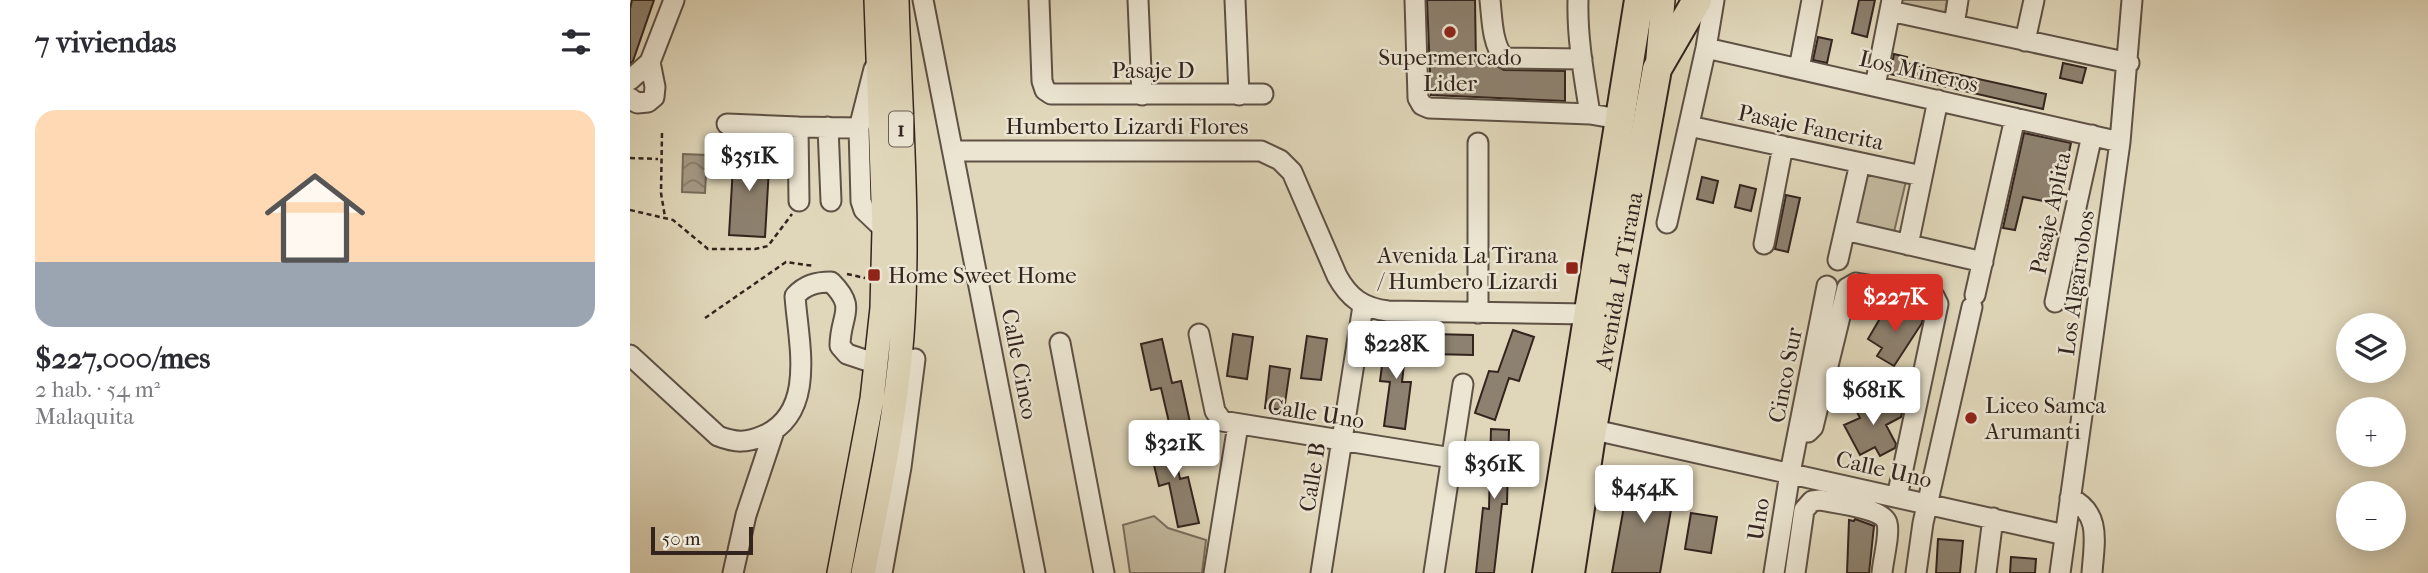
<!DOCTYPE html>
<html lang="es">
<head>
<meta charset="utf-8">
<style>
	body { margin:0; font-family:"IM FELL French Canon",serif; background:#f2f2f3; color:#2b2b33; height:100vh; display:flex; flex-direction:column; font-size:26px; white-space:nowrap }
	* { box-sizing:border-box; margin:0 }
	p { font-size:23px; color:#7c7c81 }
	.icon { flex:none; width:38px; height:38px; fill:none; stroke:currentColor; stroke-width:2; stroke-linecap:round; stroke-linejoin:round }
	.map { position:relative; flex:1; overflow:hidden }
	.details { display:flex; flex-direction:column; background:#fff; width:630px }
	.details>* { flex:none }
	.tools { position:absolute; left:1706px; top:313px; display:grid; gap:14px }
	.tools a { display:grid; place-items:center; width:70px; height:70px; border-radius:50%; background:#fff; box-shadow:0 4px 18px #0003; font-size:35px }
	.scale { position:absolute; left:21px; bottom:18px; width:102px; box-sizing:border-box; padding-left:7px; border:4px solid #33241e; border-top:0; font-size:19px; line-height:24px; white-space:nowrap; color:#33241e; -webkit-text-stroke:5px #ebe5d2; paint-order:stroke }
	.price { position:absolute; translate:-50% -60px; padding:0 16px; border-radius:7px; background:#fff; color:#222; font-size:23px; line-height:46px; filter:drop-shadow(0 2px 4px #0008) }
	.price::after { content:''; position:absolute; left:50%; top:42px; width:21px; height:16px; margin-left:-10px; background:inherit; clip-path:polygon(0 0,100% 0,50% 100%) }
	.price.active { background:#d93025; color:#fff }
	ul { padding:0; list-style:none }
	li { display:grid; align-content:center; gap:14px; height:371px; padding:0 35px }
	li+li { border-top:2px solid #e1e1e2 }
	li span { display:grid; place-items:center; height:217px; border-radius:21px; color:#555 }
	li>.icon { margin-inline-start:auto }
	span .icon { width:126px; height:126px; fill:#fffc; stroke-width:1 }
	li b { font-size:30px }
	h2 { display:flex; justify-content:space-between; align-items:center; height:84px; padding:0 35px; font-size:30px }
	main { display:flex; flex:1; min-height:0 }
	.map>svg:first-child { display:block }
</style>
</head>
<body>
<main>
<section class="details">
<h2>7 viviendas<svg class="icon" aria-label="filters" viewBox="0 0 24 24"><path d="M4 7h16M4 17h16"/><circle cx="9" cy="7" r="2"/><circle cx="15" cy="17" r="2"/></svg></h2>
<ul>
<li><span style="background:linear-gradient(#ffd9b3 70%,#9aa5b1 0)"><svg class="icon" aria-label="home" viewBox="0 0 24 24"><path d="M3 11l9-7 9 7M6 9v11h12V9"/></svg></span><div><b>$227,000/mes</b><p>2 hab. · 54 m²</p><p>Malaquita</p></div></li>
</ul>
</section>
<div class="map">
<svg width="1798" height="573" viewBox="0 0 1798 573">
	<defs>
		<pattern id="water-waves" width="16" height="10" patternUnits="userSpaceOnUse" patternTransform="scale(1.75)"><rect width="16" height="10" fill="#a59a85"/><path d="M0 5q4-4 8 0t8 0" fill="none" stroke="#877d6c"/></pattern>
	</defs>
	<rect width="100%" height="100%" fill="#e0d7ba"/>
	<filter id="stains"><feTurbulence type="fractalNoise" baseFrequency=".00286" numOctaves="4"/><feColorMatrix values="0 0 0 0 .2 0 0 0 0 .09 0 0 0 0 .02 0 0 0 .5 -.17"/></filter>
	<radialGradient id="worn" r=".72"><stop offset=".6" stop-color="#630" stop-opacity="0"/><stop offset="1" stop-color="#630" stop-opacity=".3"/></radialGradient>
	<path fill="#c3b99f" stroke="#7b6e5e" stroke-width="2" d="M1269,0H1317L1315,14L1268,5Z
		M1234,171L1276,181L1264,232L1223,222Z
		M524,516L538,528L576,540L572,573H500L493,525Z"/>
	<path fill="url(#water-waves)" stroke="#776b5c" stroke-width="2" d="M53,154L77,155L75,193L52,192Z
		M1249,369L1267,377L1266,391L1262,397L1251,395L1243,371Z"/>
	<path fill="#8d816f" stroke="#33241e" stroke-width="2" d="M2,0H24L3,61L0,64V9Z
		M797,0H845L846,64H863L874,70L935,71V101L801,95Z
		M1229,0H1245L1237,37L1222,33Z
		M1188,37L1202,40L1197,63L1183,60Z
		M1264,54L1277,57L1276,63L1416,94L1413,109L1260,74Z
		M1433,63L1456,68L1452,83L1430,78Z
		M1394,133L1441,143L1428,204L1393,197L1385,230L1373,228Z
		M104,149L140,151L135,237L99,235Z
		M1072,177L1088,181L1083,203L1067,199Z
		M1110,185L1126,189L1121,211L1105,207Z
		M1156,195L1170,198L1158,252L1145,249Z
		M1277,308L1293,317L1292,323L1264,366L1247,356L1252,348L1238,339L1255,310L1270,319Z
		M883,330L904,337L889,381L879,378L865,420L845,413L859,371L868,372Z
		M603,334L623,337L617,379L597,376Z
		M756,334L777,337L772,382H781L775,429L754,426L760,382L750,381Z
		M801,334L843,335V355L801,354Z
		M677,336L697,339L691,380L671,378Z
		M532,339L542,383L551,381L561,427L541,431L531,388L521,390L511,344Z
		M640,366L660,369L654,410L635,408Z
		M1241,397L1249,412L1270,402L1273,409L1271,417L1256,425L1266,444L1265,448L1250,456L1245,447L1230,455L1214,425L1230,418L1224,406Z
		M861,429L879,430L877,504H872L864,573H846L853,508L859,509Z
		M540,435L550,479L558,477L569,523L548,527L539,483L529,486L518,440Z
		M1000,473L1046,481L1030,573H982Z
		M1061,513L1087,517L1081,553L1055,549Z
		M1225,519L1244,526L1239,573H1217L1219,520L1224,521Z
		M1308,539L1333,541L1330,573H1306Z
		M1381,557L1406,559L1405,573H1380Z"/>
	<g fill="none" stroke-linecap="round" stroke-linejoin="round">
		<g stroke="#5e5145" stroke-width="23">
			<path id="minor" d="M293,0L405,573
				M409,0L412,81L415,90L421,94H633
				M508,0L512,95
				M605,0L609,95
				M785,0L788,98L792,105L799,108L960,114L989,119
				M860,0C862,18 862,44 874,58L952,59
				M948,0C947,38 954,76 960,114
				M1260,11L1499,63
				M1324,25L1328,0
				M1395,41L1404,0
				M1076,48L1490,142
				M244,69L229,128L231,201L234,210L254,229
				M1169,69L1182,0
				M0,80L20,62L44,0
				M1245,86L1262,0
				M0,98L7,103L18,102L24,97L25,87L20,62
				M97,124L168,127
				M1059,126L1292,176
				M198,127L201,201
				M324,151H631L650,160L662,172L707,276C719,298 733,308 758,311L958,314
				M169,201L168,127L229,128
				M1037,223L1076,48L1084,0
				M1215,230L1353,262
				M1134,244L1153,146
				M1278,245L1308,100
				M1208,260L1230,163
				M1345,295L1385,118
				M1425,302L1462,135
				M848,313V143
				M569,334L585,411L592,421L822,458
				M430,343L474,573
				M0,355L88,436C106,443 117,443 135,435C187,411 168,341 165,296C175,285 186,282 201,282C228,309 210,314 210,346L217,354L247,364
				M951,427L1435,535
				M1169,430L1178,432L1183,427L1217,288L1226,283L1304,296L1308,304L1267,497
				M1440,498C1472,513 1464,543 1462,573
				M103,573L116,515L144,431
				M252,573L271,467L285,359
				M584,573L608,425
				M691,573L733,306
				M804,573L833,384
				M1144,573L1160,473L1197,286
				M1165,573L1174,510L1182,501L1190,500C1204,503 1253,508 1257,523C1260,534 1253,560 1252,573
				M1286,573L1293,523L1342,307
				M1356,573L1363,518
				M1430,573L1490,142L1502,0"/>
		</g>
		<g stroke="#33241e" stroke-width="26">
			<path id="major" d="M1027,69L1033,0
				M209,573L242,399L252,308L254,229L246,0
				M233,573C249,495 266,416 272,336C280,225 270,111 267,0"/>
		</g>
		<g stroke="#33241e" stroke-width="32">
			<g id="highway">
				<path d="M917,573L1009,0"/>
				<path id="s1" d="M940,573L962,429L1027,69L1067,0"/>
			</g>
		</g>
		<path stroke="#33241e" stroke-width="2.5" stroke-dasharray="5 3.5" stroke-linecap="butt" d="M32,133L31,193L35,217
			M0,158L28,159
			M0,210L43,220L78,249H125L138,246L162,214
			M217,274L235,278
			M75,318L156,262L184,266"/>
		<use href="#minor" stroke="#ebe5d2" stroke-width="19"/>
		<use href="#major" stroke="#e0d7ba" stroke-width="23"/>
		<use href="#highway" stroke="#e0d7ba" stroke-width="28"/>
	</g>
	<g fill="#8f2418" stroke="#ebe5d2" stroke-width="2.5">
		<circle cx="820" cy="32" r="7"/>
		<rect x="935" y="261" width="14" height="14" rx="3.5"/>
		<rect x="237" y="268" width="14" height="14" rx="3.5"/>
		<circle cx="1341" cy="418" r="7"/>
	</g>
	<g text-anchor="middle" stroke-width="5" stroke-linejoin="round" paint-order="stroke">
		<rect fill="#ebe5d2" stroke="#6a5e54" stroke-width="2" x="259" y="111.5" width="24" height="35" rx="5"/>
		<g font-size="21" font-weight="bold" fill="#33241e">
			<text x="271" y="136">1</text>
		</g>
		<g font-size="23" fill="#33241e" stroke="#ebe5d2" text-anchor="start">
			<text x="820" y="65" text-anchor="middle">Supermercado<tspan x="820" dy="26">Lider</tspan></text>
			<text x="928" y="263" text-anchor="end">Avenida La Tirana<tspan x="928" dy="26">/ Humbero Lizardi</tspan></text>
			<text x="258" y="283">Home Sweet Home</text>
			<text x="1355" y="413">Liceo Samca<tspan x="1355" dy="26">Arumanti</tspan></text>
		</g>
		<g font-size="23" fill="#33241e" stroke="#ebe5d2">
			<text x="523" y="78">Pasaje D</text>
			<text transform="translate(1289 71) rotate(13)" y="8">Los Mineros</text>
			<text x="497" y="134">Humberto Lizardi Flores</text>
			<text transform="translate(1181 127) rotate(12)" y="8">Pasaje Fanerita</text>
			<text transform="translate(1420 213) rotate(-78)" y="8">Pasaje Aplita</text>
			<text dy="8" stroke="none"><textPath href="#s1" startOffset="296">Avenida La Tirana</textPath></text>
			<text transform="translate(1446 283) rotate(-82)" y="8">Los Algarrobos</text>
			<text transform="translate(390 364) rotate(79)" y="8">Calle Cinco</text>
			<text transform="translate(1155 375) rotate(-79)" y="8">Cinco Sur</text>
			<text transform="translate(686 413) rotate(9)" y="8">Calle Uno</text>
			<text transform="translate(1254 469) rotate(13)" y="8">Calle Uno</text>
			<text transform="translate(682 477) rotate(-81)" y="8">Calle B</text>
			<text transform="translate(1128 519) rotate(-81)" y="8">Uno</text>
		</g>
	</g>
	<rect width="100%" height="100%" filter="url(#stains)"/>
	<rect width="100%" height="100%" fill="url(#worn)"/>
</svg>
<div class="tools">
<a><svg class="icon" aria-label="layers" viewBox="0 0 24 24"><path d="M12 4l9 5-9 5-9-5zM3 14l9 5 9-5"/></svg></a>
<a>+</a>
<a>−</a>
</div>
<div class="scale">50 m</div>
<b class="price" style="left:119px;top:193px">$351K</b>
<b class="price active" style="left:1265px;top:334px">$227K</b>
<b class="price" style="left:766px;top:381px">$228K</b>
<b class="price" style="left:1243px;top:427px">$681K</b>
<b class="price" style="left:544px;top:480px">$321K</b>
<b class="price" style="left:864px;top:501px">$361K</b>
<b class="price" style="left:1014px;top:525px">$454K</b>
</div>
</main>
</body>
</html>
